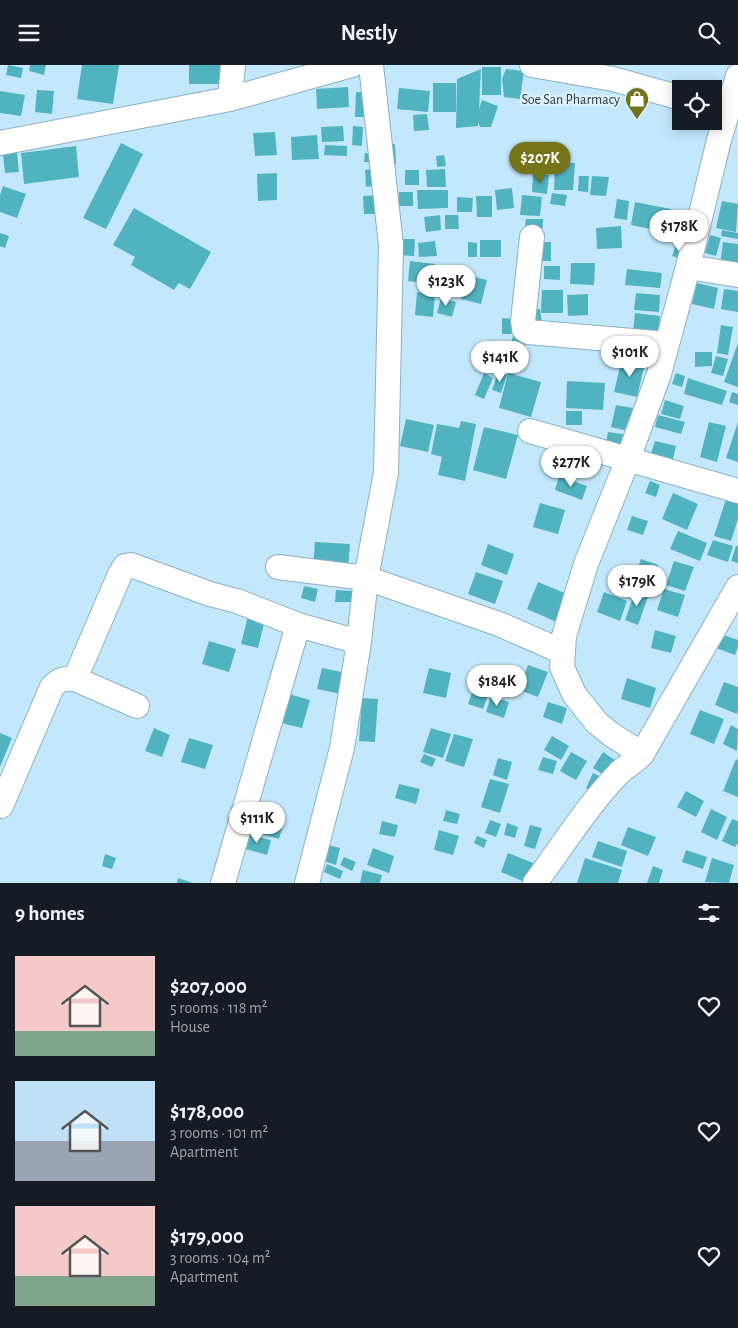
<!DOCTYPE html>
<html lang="en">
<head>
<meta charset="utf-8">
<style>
	body { margin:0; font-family:"Alegreya Sans",sans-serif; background:#242831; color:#f1f3f6; height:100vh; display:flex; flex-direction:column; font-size:19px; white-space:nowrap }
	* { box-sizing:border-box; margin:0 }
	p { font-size:16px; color:#9ea1a6 }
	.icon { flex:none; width:28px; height:28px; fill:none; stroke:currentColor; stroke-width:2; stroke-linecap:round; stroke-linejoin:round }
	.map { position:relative; height:818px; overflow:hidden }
	.panel { display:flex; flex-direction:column; background:#171b24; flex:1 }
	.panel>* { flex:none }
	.buttons { position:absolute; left:672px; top:15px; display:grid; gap:10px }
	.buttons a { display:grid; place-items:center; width:50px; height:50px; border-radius:0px; background:#171b24; box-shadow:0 2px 12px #0003; font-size:25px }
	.price { position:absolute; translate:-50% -42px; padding:0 11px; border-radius:18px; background:#fff; color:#222; font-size:16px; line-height:32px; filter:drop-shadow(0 1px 2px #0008) }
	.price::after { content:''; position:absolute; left:50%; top:30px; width:15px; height:11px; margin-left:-8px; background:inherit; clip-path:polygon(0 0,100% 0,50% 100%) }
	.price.on { background:#757317; color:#fff }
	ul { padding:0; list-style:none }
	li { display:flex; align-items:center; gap:15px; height:125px; padding:0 15px }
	li span { display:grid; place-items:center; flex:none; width:140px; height:100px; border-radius:0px; color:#555 }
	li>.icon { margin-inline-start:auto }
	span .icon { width:60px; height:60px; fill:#fffc; stroke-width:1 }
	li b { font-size:21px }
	h2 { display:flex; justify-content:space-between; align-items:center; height:60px; padding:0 15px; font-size:21px }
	header { display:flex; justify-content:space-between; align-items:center; height:65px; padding:0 15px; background:#171b24; font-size:22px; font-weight:700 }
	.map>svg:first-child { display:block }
</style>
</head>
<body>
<header><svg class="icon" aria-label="menu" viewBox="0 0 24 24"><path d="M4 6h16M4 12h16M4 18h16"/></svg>Nestly<svg class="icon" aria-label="search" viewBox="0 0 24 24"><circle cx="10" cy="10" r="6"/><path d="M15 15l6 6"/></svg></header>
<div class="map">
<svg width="738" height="818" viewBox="0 0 738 818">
	<rect width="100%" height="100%" fill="#c3e8fc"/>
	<path fill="#52b3c0" d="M8,0L23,3L21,13L6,10Z
		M30,0H46L44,10L29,6Z
		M82,0H119L113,39L77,34Z
		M189,0H221V19H189Z
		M482,2H501V30H482Z
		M481,4L479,44L482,35L498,41L491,62H480L478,57V61L456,63L457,14Z
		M506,4L524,6L520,34L504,32L502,14Z
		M433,18H456V47H433Z
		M348,22L349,42L317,44L316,24Z
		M399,23L430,26L428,47L397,44Z
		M37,25L54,26L52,49L35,47Z
		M0,26L25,30L21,51L0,48Z
		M356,27L371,28L370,52H355Z
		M427,49L429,65L414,66L413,50Z
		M343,61L344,76L322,77L321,62Z
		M353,61L363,62L362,81L352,80Z
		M275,67L277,90L255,91L253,68Z
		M317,70L319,94L292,95L291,72Z
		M121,78L143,89L106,164L83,153Z
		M395,79L396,99H384V80Z
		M325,80L347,81V91L324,90Z
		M76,81L79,112L24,119L21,88Z
		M526,83H549V101H526Z
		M17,87L19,107L5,108L3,89Z
		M365,88L379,90L378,98L364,97Z
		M444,90L446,101L437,102L436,91Z
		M555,97L575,98L573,125H554Z
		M378,103L379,120L366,122L365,105Z
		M445,104L446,122H427L426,105Z
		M405,105H419V120H405Z
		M277,108V135L258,136L257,109Z
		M533,109L549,110L547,129L532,127Z
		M579,111H589L588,127L578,126Z
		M592,111L609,112L606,131L590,130Z
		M3,121L26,129L17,153L0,147V130Z
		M512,123L514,143L497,145L495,125Z
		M417,125H448V143L418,144Z
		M399,127H413V141H399Z
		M552,128L567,130L565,141L550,139Z
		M382,130L383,149H364L363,131Z
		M522,130L542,132L540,151L520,150Z
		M476,131H492V152H477Z
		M457,132L473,133L472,147H457Z
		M617,134L629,136L627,155L614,153Z
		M722,136L738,139L736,167L716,163Z
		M635,137L671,144L666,167L631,160Z
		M134,143L211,187L190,224L179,218L174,225L131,200L135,192L113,180Z
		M440,150L441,165L426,167L424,152Z
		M445,150H458L459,164H445Z
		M673,152L684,154L681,170L670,168Z
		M526,154H543V163H525Z
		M621,161L622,183L597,184L596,163Z
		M722,165L738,168V174L721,171Z
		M0,168L9,171L5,183L0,181Z
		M710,170L721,173L716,191L705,188Z
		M398,174H415L414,191L397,190Z
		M480,175H501V192H480Z
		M435,176L437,191L419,192L418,178Z
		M468,177L477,178V192H468Z
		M533,177H551V196H533Z
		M723,177L738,179V203L720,200Z
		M676,180L686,184L682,194L672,191Z
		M410,196L435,199L433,219L408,216Z
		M571,198H595L594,220L570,219Z
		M544,201H560V215L544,214Z
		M627,204L662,208L660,223L625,220Z
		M467,210L487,215L481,239L461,234Z
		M697,218L718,223L714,244L692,239Z
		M724,224L738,226V247L721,244Z
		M542,225H563V248H541Z
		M417,227L435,229L433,252L415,250Z
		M636,228L660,230L659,247L634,245Z
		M588,229V250L568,251L567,230Z
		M441,233L456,237L452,252L437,248Z
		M540,244L542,258L533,259L531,245Z
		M635,248L660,251L658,270L633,267Z
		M502,253L513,254V269H502Z
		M721,260L733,262L728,290L717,288Z
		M513,271L526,276L523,285L510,281Z
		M738,278V322L724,317Z
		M695,287H712V301L695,302Z
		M716,291L728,294L723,311L711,308Z
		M622,293L645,298L637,332L614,327Z
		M498,307L507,310L501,328L492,325Z
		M484,308L493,313L484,334L475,330Z
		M508,308L541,317L531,352L499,343Z
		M676,308L685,311L682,322L672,319Z
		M688,313L727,326L722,340L684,329Z
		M567,316L605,318L603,345L566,343Z
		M732,327L738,329V340L729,337Z
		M665,335L684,341L680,354L661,349Z
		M616,340L633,343L628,366L611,362Z
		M566,346H582V360H566Z
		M658,350L685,357L681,369L655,362Z
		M406,354L434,360L428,387L400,381Z
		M461,356L476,359L465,416L438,410L442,392L431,389L437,359L459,363Z
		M709,357L726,361L717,397L700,392Z
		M738,357V397L726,393Z
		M484,362L518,370L506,414L473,405Z
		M608,367L629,370L627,382L606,378Z
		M655,376L676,381L672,398L650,392Z
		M559,411L587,421L582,435L555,425Z
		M650,416L660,420L656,432L645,428Z
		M673,428L698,439L687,465L662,454Z
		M726,434L738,438V454L731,476L714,471Z
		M540,438L565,445L558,469L533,462Z
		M632,451L648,456L643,470L627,465Z
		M678,466L707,478L700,496L670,484Z
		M713,475L733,481L728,497L707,490Z
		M315,477L350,479L348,502L313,500Z
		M488,479L514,489L507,510L481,500Z
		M736,481H738V498L731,496Z
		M641,494L658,500L649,524L632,517Z
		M674,496L694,502L685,526L666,520Z
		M476,507L503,516L495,539L468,529Z
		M538,517L572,531L561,559L527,544Z
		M304,521L318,524L315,537L301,533Z
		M636,524L649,529L638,560L625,555Z
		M664,524L685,530L678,552L657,545Z
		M336,525L354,526L353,537H335Z
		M604,527L627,536L620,556L597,547Z
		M248,551L265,555L258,583L241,579Z
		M655,565L676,571L671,588L651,583Z
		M721,569L738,575V582L735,590L716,583Z
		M209,576L236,584L229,607L202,599Z
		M528,600L548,607L538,632L519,625Z
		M322,603L346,608L341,629L317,624Z
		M429,603L451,608L446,633L423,628Z
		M627,613L656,623L650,643L621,634Z
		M724,617L738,622V645L737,649L715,640Z
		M473,625L488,630L483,644L468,639Z
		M285,628L310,635L302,663L277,657Z
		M491,631L509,637L504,653L486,647Z
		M362,633L378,634L375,677L359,676Z
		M548,637L567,643L562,659L543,652Z
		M700,645L724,654L714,679L690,669Z
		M731,660L738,664L737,686L723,679Z
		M154,663L170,670L162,692L145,686Z
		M431,663L451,669L443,693L423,687Z
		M0,668L12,673L0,702Z
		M454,669L473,674L464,702L445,696Z
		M552,671L569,681L561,695L544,685Z
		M189,673L213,680L205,704L181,697Z
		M571,687L587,696L576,715L560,706Z
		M603,687L618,697L608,713L593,703Z
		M424,689L436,694L432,702L420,697Z
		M543,692L557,696L553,709L538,705Z
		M498,693L512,697L507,715L493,710Z
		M736,694L738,695V732L723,726Z
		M593,708L604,714L596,728L586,723Z
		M490,714L509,719L500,748L481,742Z
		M399,719L420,724L416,739L395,733Z
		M686,726L704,736L696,752L677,742Z
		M711,744L727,752L717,775L701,767Z
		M446,745L460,749L457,759L443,756Z
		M257,754L283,760L279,774L254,767Z
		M732,754L738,756V778L735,782L722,776Z
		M490,755L501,759L496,772L485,768Z
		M382,756L398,760L395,772L379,769Z
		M507,758L518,762L515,773L504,770Z
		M530,760L542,763L535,784L524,781Z
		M628,762L656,772L648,791L621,780Z
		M439,765L459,771L453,790L434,785Z
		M246,769L271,775L267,790L242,783Z
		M477,771L487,775L484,783L474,778Z
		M598,776L627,786L622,802L592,792Z
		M328,780L340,783L336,800L324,796Z
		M373,783L394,791L389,808L367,800Z
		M686,785L707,792L703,804L682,797Z
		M508,788L538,800L527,818L501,807Z
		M105,789L116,793L112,804L102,801Z
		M344,792L356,797L352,806L340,800Z
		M585,793L622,805L618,818H577Z
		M712,793L734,800L729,818L705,817Z
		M327,799L343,806L340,814L324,807Z
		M653,801L663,805L659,818H647Z
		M363,805L382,810L380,818H360Z
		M178,813L193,818H177Z"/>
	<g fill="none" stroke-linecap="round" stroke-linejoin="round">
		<g stroke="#8cb0c3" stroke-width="26">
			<path id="minor" d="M532,0L613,14L681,33
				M230,34L233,0
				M0,78L230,34L352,0
				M532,172L523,256L524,264L528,267L667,279
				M688,202L738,210
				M530,366L738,426
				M278,502L366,513L499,559L563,587
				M75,614L137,641
				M642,689L738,522
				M1,741L52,622C60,614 65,613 75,614L120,509L125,501L131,500L210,529L237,536L298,560L359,577
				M223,818L298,560
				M307,818L342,683L359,577L366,513L386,408L391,180L371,0
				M535,818C562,782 587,741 619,708C626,701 635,697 642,689L612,670L597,658L574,629L562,602L564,571L586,499L628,394L659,309L688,202L719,75L738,11"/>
		</g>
		<use href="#minor" stroke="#fff" stroke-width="24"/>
	</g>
	<defs>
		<g id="shop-pin" transform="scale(1.25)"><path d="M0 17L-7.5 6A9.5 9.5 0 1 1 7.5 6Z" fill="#757317" stroke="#dcf2ff"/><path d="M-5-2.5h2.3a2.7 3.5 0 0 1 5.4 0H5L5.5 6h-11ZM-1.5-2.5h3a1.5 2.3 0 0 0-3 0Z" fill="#fff"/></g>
	</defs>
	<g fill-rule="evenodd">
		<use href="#shop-pin" x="637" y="34"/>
	</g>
	<g text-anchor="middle" stroke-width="4.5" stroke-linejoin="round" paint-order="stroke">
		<g font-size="14" fill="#2d3b43" stroke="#dcf2ff" text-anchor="end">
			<text x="620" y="39">Soe San Pharmacy</text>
		</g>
	</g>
</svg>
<div class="buttons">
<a><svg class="icon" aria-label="locate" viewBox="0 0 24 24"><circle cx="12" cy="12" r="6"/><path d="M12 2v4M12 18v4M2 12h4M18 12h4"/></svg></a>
</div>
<b class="price on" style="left:540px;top:119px">$207K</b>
<b class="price" style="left:679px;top:187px">$178K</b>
<b class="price" style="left:446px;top:242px">$123K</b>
<b class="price" style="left:630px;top:313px">$101K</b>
<b class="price" style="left:500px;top:318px">$141K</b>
<b class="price" style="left:571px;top:423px">$277K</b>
<b class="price" style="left:637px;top:542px">$179K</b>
<b class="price" style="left:497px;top:642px">$184K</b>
<b class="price" style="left:257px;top:779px">$111K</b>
</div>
<section class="panel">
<h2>9 homes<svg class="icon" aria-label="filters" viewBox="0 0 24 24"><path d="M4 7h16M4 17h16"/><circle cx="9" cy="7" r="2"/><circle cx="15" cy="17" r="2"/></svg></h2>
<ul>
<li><span style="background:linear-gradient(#f6c9c9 75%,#7fa58c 0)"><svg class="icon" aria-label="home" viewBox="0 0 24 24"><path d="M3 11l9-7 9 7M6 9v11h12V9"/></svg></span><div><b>$207,000</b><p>5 rooms · 118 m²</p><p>House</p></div><svg class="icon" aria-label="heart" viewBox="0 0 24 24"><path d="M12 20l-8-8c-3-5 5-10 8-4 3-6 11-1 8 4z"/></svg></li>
<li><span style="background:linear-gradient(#bfe0f5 60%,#9aa5b1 0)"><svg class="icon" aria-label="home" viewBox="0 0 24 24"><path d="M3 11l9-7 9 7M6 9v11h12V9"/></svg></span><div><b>$178,000</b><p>3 rooms · 101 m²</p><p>Apartment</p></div><svg class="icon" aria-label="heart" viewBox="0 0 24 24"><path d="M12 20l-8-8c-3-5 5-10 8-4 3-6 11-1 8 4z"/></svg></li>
<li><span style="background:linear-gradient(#f6c9c9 70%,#7fa58c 0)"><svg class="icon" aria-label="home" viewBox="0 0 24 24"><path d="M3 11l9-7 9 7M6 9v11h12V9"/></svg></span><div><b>$179,000</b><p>3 rooms · 104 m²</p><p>Apartment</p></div><svg class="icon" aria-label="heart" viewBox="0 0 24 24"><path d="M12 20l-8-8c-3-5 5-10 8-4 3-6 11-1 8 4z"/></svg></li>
</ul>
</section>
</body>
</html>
